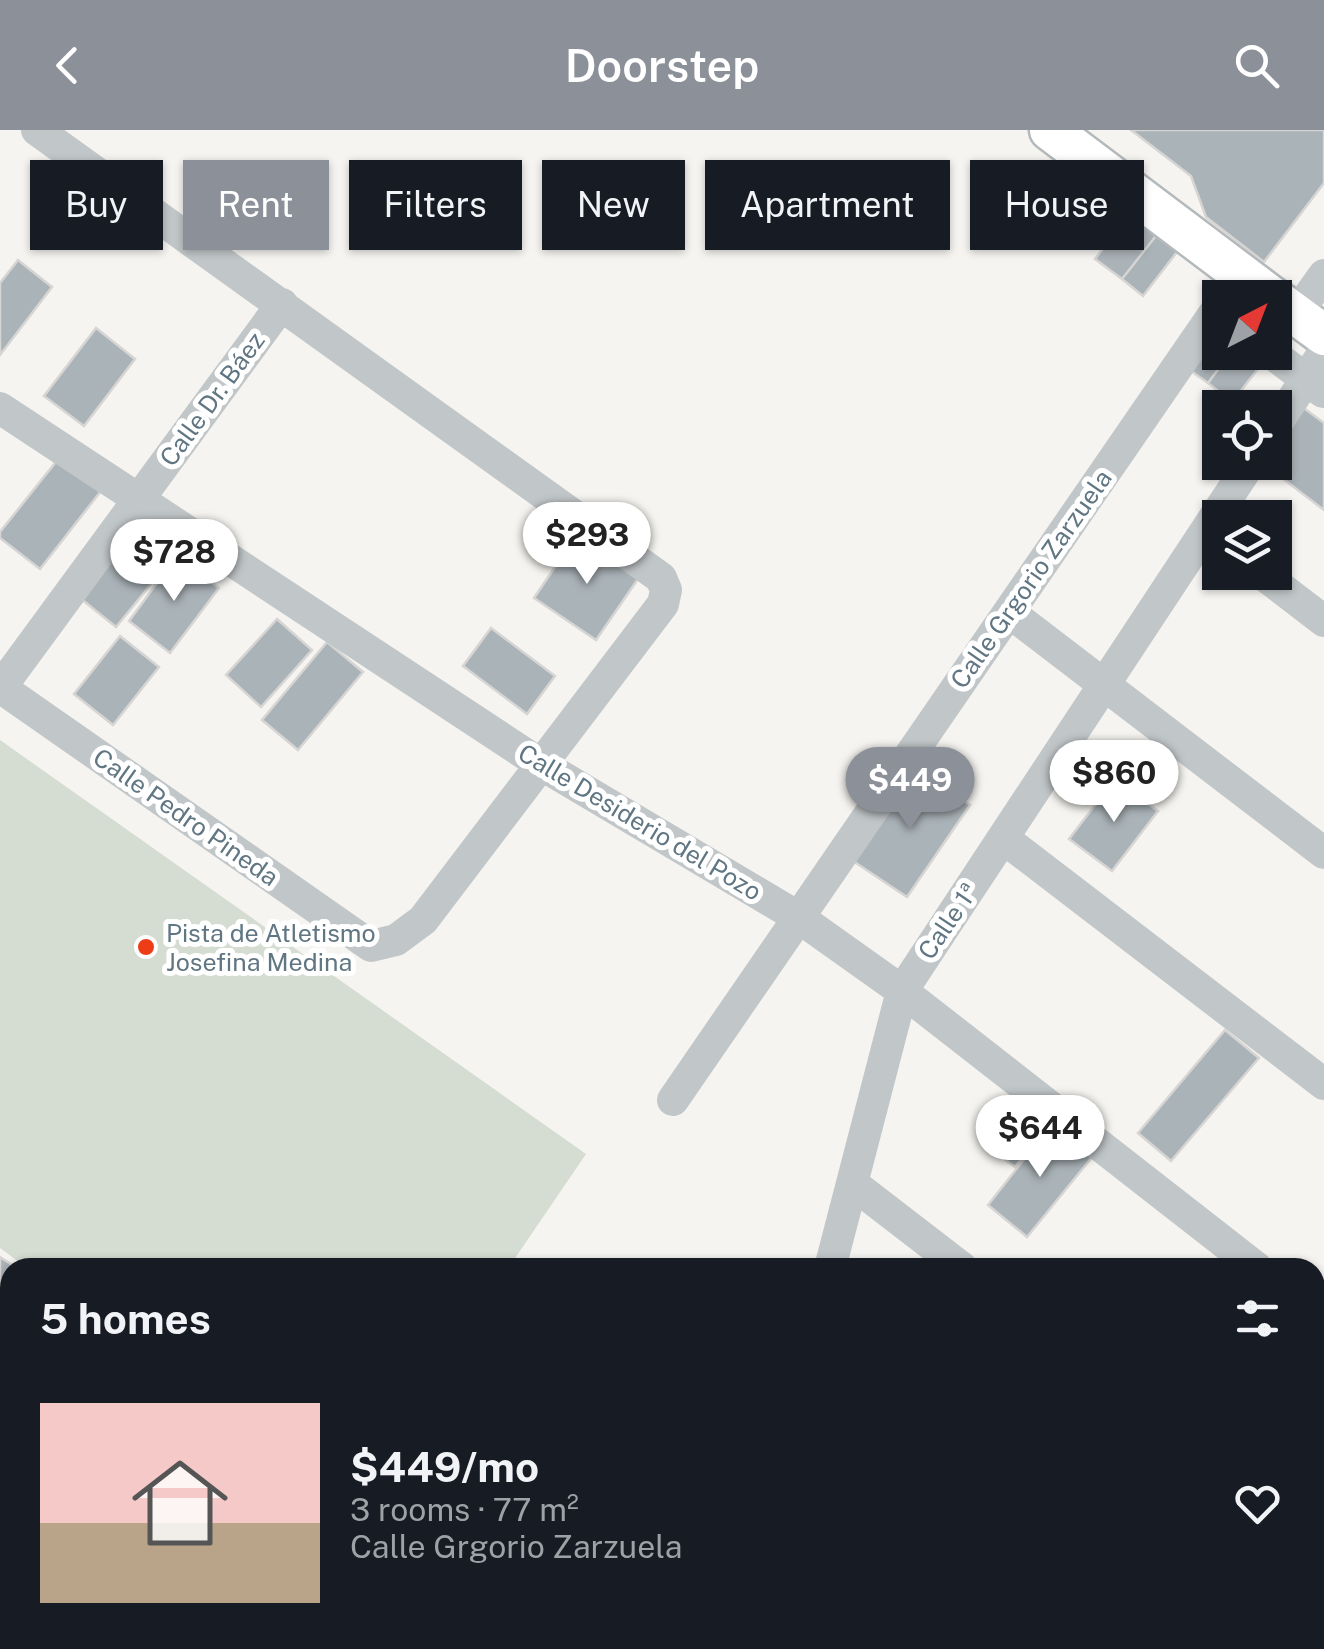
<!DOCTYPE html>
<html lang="en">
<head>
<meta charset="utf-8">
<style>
	body { margin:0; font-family:"Public Sans",sans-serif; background:#242831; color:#f1f3f6; height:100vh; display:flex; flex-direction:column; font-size:38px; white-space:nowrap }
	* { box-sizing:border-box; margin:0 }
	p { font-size:32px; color:#9ea1a6 }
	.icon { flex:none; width:55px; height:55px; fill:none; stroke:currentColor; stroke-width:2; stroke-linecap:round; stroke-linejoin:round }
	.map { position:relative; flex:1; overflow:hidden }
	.side { position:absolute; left:0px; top:1128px; width:1325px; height:392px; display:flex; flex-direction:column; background:#171b24; border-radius:30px 30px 0 0; box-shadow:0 2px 8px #0004 }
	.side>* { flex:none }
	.top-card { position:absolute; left:30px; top:30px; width:1265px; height:90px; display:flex; gap:20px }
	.needle { width:65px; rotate:42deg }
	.tools { position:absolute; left:1202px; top:150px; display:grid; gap:20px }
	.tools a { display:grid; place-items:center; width:90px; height:90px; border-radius:0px; background:#171b24; box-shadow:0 2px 8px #0004; font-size:50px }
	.price { position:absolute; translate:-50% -85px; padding:0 22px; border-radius:35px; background:#fff; color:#222; font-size:32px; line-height:65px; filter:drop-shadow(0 2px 5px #0008) }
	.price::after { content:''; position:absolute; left:50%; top:60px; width:30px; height:22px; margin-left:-15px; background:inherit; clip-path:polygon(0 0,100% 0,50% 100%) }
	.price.selected { background:#8c9099; color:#fff }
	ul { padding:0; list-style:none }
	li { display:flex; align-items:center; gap:30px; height:250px; padding:0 40px }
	li span { display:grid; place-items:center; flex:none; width:280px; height:200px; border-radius:0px; color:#555 }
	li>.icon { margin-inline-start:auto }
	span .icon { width:120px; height:120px; fill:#fffc; stroke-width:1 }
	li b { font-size:42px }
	h2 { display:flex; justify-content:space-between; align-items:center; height:120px; padding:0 40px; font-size:42px }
	.tag { padding:0 35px; border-radius:0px; background:#171b24; box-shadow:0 2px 8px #0004; font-size:35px; line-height:90px }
	.tag.selected { background:#8c9099; color:#fff }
	header { display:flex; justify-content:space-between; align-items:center; height:130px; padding:0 40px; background:#8c9099; color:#fff; font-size:45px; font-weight:600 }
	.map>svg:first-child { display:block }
</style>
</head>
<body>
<header><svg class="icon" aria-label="back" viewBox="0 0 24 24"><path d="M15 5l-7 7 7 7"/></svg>Doorstep<svg class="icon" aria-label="search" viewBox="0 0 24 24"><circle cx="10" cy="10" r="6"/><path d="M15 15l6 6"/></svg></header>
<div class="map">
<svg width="1324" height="1519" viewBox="0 0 1324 1519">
	<rect width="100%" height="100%" fill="#f5f4f0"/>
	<path fill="#e5e6e3" d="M345,1510H1095L1107,1519H339Z"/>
	<path fill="#d5dcd1" d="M0,610L586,1024L509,1137L27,1138L0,1118Z"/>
	<path fill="#aab3b8" stroke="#d6d5d3" stroke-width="2.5" d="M1131,0H1324V53L1264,132L1206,87L1191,46Z
		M1060,40L1088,62L1067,89L1039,68Z
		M1132,81L1159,102L1122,149L1095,129Z
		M1159,102L1180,118L1143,166L1122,149Z
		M18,130L52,157L0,225V153Z
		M96,198L135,229L84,296L44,266Z
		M1216,208L1220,222H1231L1208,253L1191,241Z
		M1231,222L1257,240L1232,272L1208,253Z
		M1301,276L1324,293V380L1261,332H1275V311Z
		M59,328L101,361L40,439L0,408V402Z
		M137,386L179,420L116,497L75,464Z
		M578,403L640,446L596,510L534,468Z
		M177,426L219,458L170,523L129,491Z
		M277,489L312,520L261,577L226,545Z
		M491,498L555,546L527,584L463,536Z
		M120,506L159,537L113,595L74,564Z
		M327,512L363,542L298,620L262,590Z
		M912,636L970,675L907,767L850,729Z
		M1115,649L1158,681L1112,741L1069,709Z
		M1225,900L1259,928L1171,1031L1138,1003Z
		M1011,968L1048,995L1015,1037L979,1010Z
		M1052,994L1093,1026L1027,1107L988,1075Z
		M0,1127L17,1138H10L7,1238L0,1234Z
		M1277,1510H1302L1316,1519H1271Z"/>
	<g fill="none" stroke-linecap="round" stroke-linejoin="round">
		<g stroke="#b4b9bc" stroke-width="45">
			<path id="major" d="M1050,0L1273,168
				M1275,169L1324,205"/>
		</g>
		<path stroke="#c1c6c8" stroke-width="32" d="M1296,184L1324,145
			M1270,222L1323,262
			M0,278L542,635L798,787L902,861L1257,1138
			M1275,296L1324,222
			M1260,442L1324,491
			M1009,482L1324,723
			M0,557L371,816L396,810L423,790L663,474L666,460L661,448L37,0
			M1,557L282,174
			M1003,708L1324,954
			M673,970L1220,175
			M853,1054L962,1138
			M830,1138L902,861L1251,332
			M1315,1182L1324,1189
			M1315,1278L1324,1266
			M0,1282L10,1289
			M1315,1409L1324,1416
			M1094,1510L1106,1519
			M194,1519L200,1510
			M1136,1519L1143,1510"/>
		<use href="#major" stroke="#fff" stroke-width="40"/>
	</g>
	<circle fill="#ee3d16" stroke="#fff" stroke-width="4" cx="146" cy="817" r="10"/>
	<g text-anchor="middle" stroke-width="10" stroke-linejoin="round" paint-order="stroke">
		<g font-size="25" fill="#617683" stroke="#fff">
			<text transform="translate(212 269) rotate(-54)" y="9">Calle Dr. Báez</text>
			<text transform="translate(1031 449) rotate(-55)" y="9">Calle Grgorio Zarzuela</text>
			<text transform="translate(186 687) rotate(35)" y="9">Calle Pedro Pineda</text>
			<text transform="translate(640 692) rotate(31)" y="9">Calle Desiderio del Pozo</text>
			<text transform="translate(948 791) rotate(-56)" y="9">Calle 1ª</text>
		</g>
		<g font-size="25" fill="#617683" stroke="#fff" text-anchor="start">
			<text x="166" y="812">Pista de Atletismo<tspan x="166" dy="29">Josefina Medina</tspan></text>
		</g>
	</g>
</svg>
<div class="tools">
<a><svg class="needle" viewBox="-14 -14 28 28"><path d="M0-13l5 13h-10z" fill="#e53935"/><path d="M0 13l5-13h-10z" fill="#9ea1a6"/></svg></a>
<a><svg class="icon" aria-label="locate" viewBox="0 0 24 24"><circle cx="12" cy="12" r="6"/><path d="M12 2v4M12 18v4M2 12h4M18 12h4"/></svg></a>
<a><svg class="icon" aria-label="layers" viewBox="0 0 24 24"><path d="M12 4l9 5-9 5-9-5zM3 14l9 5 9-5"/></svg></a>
</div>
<b class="price" style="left:587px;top:457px">$293</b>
<b class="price" style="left:174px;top:474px">$728</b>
<b class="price" style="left:1114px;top:695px">$860</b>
<b class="price selected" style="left:910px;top:702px">$449</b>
<b class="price" style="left:1040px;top:1050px">$644</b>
<div class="top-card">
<a class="tag">Buy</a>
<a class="tag selected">Rent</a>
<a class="tag">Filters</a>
<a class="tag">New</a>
<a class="tag">Apartment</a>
<a class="tag">House</a>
</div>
<section class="side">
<h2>5 homes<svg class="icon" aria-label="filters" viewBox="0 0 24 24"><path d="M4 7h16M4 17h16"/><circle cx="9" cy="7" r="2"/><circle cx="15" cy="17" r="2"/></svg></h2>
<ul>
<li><span style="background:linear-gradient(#f6c9c9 60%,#b9a48a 0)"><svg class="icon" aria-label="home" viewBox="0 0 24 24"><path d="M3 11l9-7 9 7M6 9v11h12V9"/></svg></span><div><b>$449/mo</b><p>3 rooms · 77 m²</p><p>Calle Grgorio Zarzuela</p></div><svg class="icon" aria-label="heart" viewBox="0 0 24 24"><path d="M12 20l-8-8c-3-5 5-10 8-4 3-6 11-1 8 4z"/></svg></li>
</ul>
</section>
</div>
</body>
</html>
